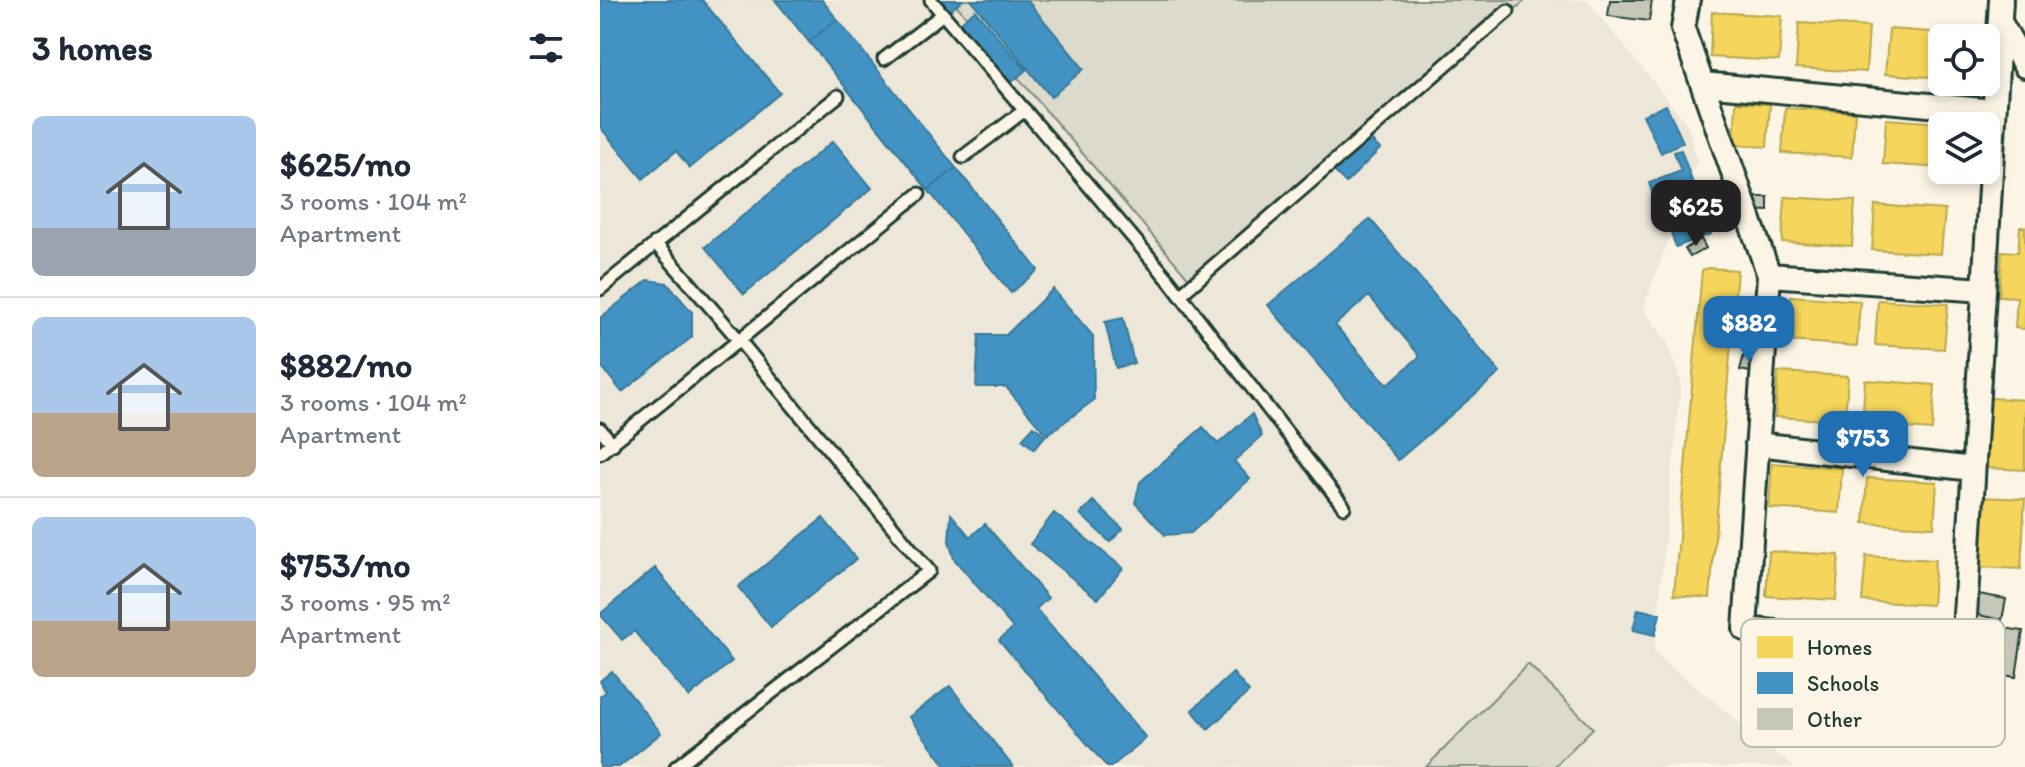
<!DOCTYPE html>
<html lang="en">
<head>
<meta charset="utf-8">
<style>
	body { margin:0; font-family:Itim,sans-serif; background:#f2f2f3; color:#1f2937; height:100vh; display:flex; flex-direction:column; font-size:30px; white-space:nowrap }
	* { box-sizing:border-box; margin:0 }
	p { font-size:26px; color:#747a83 }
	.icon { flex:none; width:44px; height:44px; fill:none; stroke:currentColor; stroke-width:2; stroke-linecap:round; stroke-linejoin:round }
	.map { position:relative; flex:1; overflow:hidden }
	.sheet { display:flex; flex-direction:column; background:#fff; width:600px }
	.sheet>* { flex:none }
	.fabs { position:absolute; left:1328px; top:24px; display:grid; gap:16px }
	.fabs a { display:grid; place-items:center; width:72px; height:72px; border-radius:12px; background:#fff; box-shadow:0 4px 12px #0003; font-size:40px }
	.price { position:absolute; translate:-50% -68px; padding:0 18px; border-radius:16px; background:#1f6fb2; color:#fff; font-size:26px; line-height:52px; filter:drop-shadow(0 2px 4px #0008) }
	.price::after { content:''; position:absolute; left:50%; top:48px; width:24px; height:18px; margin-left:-12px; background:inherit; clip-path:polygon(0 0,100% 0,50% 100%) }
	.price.active { background:#222; color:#fff }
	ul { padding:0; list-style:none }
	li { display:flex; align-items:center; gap:24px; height:200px; padding:0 32px }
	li+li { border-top:2px solid #e0e1e3 }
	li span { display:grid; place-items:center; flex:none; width:224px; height:160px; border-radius:12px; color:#555 }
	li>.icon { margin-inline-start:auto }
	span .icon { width:96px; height:96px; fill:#fffc; stroke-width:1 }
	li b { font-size:34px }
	h2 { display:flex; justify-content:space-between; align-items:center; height:96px; padding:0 32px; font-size:34px }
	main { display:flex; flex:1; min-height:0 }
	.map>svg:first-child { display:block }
</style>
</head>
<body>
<main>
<section class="sheet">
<h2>3 homes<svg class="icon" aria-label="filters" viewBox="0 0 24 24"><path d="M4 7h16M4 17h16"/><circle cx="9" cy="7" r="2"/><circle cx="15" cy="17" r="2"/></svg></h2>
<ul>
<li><span style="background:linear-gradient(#a9c7e8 70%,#9aa5b1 0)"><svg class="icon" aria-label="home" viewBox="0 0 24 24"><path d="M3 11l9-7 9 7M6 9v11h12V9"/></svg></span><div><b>$625/mo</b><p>3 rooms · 104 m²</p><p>Apartment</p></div></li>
<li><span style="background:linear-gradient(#a9c7e8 60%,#b9a48a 0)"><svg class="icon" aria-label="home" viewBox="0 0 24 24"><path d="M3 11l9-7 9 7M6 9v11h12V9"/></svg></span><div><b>$882/mo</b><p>3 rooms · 104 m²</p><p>Apartment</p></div></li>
<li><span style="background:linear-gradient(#a9c7e8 65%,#b9a48a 0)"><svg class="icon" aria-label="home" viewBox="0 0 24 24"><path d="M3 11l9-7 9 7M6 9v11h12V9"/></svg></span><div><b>$753/mo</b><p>3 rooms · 95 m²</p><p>Apartment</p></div></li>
</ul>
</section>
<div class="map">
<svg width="1425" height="767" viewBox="0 0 1425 767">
	<rect width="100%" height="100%" fill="#fcf5e5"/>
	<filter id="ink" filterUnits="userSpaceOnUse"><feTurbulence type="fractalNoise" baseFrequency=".0125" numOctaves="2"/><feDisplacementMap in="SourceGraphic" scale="16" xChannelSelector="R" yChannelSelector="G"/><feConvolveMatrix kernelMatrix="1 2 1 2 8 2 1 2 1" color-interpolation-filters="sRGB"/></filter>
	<g filter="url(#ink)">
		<path fill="#ece7d8" d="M0,0H987L1088,125L1097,161L1043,309L1066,340L1081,382L1054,653L1194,767H0Z"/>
		<path fill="#dcdacc" stroke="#7e8c80" stroke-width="2" d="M352,0H926L591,281Z
			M928,664L993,728L954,767H826Z"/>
		<path fill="#f6d55c" stroke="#b6a750" stroke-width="2" d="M1112,12L1182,16L1179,61L1110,57Z
			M1199,23L1269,27L1266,72L1196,68Z
			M1289,29L1359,34L1358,38H1342V78L1285,74Z
			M1136,102L1170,104L1167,147L1134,145Z
			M1185,108L1255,112L1252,157L1182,153Z
			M1286,119L1356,124V126H1342V168L1283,164Z
			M1185,197L1255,201L1252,246L1182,242Z
			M1275,205L1345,210L1341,254L1272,250Z
			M1420,227H1425V329L1415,328L1417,297L1399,296L1402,251L1418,252Z
			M1108,268L1137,270L1110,598L1074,595L1102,270Z
			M1191,296L1260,301L1257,346L1187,341Z
			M1278,300L1348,304L1344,349L1275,345Z
			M1178,372L1248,376L1245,421L1175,417Z
			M1265,380L1335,385L1332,430L1262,425Z
			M1390,398L1425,400V470L1387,468Z
			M1172,463L1242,468L1239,513L1169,508Z
			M1267,478L1337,482L1334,527L1264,523Z
			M1380,497L1425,499L1421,569L1377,567Z
			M1169,551L1239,555L1236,600L1166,596Z
			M1266,556L1335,560L1332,605L1262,601Z"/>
		<path fill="#4393c3" stroke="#387998" stroke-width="2" fill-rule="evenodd" d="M0,0H102L180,93L90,168L76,151L43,179L0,127Z
			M175,0H222L237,19L209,42Z
			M334,0H363L346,14Z
			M371,0H427L484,69L451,97Z
			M375,10L426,70L406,87L355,27Z
			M237,19L356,168L328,190L209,42Z
			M1066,105L1083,142L1061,153L1043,115Z
			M768,137L780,149L746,183L734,171Z
			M233,141L272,188L144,294L105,247Z
			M1081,150L1111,234L1076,247L1061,204L1057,206L1049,183L1081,171L1074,152Z
			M356,168L438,270L411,293L328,190Z
			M770,219L900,373L798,460L668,305ZM769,296L820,356L787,385L735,325Z
			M48,280L67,283L92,312V337L22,392L0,365V318Z
			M453,289L493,336L494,400L447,435L406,387H376L379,335H406Z
			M523,318L534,363L516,368L505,322Z
			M652,414L662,436L634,461L650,479L591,533L565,535L535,503L540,482L603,427L618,444Z
			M434,426L445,436L434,449L422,439Z
			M493,501L523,529L510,542L480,514Z
			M454,513L523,568L498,599L430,544Z
			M351,514L370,537L385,524L448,598L436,609L546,738L511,767H507L399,640L413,628L354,559L349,541Z
			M223,518L256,559L171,627L138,587Z
			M55,568L132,661L89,697L34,631L22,640L0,614Z
			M1038,609L1060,614L1055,635L1033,630Z
			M12,671L61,733L19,767H0V696L6,692L0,681Z
			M633,673L649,692L608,729L592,710Z
			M350,686L413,767H347L309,717Z"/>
		<path fill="#c5c7b9" stroke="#1f3d34" stroke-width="2" d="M1010,0H1052L1049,21L1008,16Z
			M1149,197H1168V211L1149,210Z
			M1101,239L1106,248L1090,257L1085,249Z
			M1144,355L1158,358L1155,373L1140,370Z
			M1373,593L1406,599L1402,620L1369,613Z
			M1374,623L1423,631L1416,677L1355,668L1358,654Z"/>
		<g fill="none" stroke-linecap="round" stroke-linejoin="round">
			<g stroke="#1f3d34" stroke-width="17">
				<path id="service" d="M331,0L568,279L744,507
					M284,59L343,14
					M363,157L425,110
					M55,243L139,340L329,571L76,767
					M0,289L238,96
					M580,295L908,11
					M0,429L13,444
					M0,453L319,194"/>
			</g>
			<g stroke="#1f3d34" stroke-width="28">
				<path id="minor" d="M1088,0L1083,29L1169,275L1145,629L1363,650L1401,0
					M1400,22L1425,66
					M1103,84L1394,111
					M1169,275L1384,290
					M1157,444L1373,469"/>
			</g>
			<use href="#service" stroke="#fcf5e5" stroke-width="11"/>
			<use href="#minor" stroke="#fcf5e5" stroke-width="22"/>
		</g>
	</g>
	<rect x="1141" y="619" width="264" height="128" rx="12" fill="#fcf5e5" stroke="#babeb0" stroke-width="2"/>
	<rect x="1157" y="636" width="36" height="22" fill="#f6d55c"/>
	<rect x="1157" y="672" width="36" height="22" fill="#4393c3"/>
	<rect x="1157" y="708" width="36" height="22" fill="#c5c7b9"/>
	<g font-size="22" fill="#1f3d34">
		<text x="1207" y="655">Homes</text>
		<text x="1207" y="691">Schools</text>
		<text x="1207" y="727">Other</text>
	</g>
</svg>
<div class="fabs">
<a><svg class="icon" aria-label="locate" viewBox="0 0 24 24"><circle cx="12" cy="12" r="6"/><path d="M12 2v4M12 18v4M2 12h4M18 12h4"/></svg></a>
<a><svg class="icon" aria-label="layers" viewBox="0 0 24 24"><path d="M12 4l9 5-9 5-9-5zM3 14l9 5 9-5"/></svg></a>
</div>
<b class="price active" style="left:1096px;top:248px">$625</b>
<b class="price" style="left:1149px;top:364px">$882</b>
<b class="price" style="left:1263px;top:479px">$753</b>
</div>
</main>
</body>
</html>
